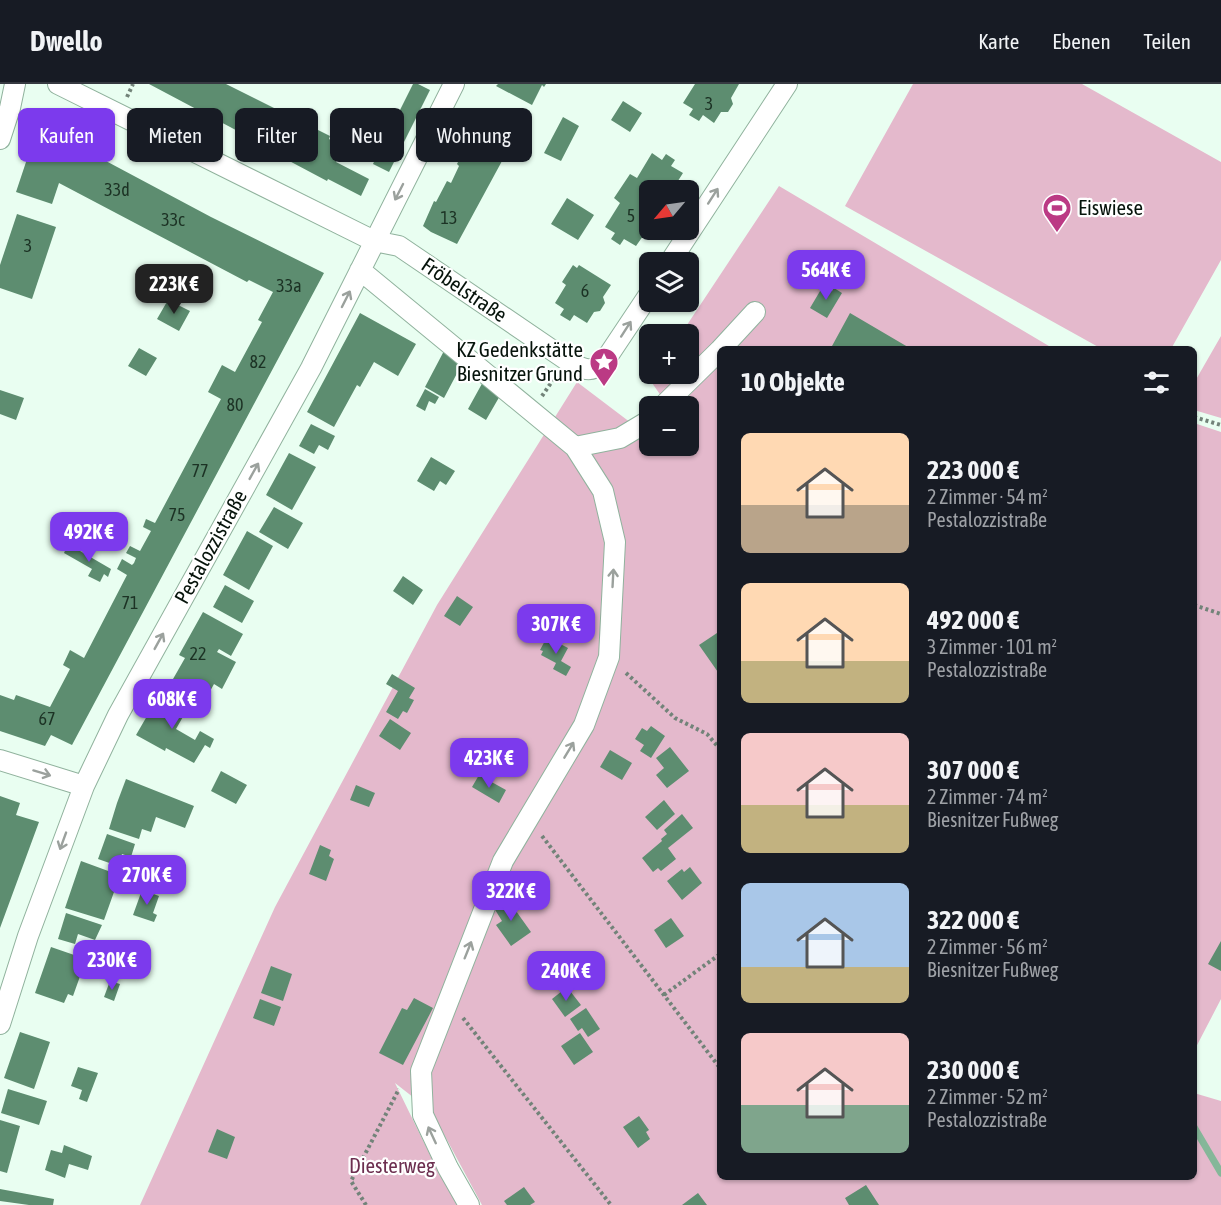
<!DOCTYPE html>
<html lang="de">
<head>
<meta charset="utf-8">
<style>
	body { margin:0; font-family:"Asap Condensed",sans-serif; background:#20242c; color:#f1f3f6; height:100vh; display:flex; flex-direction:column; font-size:22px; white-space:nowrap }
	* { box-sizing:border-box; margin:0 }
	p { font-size:20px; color:#9ea1a6 }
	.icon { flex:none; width:33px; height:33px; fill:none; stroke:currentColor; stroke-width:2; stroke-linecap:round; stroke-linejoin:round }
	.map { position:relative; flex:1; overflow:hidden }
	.details { position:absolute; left:717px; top:262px; width:480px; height:834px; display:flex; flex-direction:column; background:#171b24; border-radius:9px; box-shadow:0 2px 4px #0004 }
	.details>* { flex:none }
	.guide { position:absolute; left:18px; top:24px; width:570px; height:54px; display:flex; gap:12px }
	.needle { width:39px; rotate:241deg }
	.fabs { position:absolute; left:639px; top:96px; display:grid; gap:12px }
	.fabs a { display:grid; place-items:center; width:60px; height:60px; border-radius:9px; background:#171b24; box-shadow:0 2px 4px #0004; font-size:30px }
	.price { position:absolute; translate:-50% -51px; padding:0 14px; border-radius:12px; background:#7c3aed; color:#fff; font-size:20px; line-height:39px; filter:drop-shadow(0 2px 3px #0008) }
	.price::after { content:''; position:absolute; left:50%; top:36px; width:18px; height:14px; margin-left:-9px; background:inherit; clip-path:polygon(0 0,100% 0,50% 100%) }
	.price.selected { background:#222; color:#fff }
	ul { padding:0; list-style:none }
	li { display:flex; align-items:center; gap:18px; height:150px; padding:0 24px }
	li span { display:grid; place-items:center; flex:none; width:168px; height:120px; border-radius:9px; color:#555 }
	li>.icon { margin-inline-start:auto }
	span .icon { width:72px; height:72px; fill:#fffc; stroke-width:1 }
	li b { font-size:26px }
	h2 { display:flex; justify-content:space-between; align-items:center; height:72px; padding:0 24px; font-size:26px }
	.tag { padding:0 21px; border-radius:9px; background:#171b24; box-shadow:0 2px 4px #0004; font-size:21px; line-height:54px }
	.tag.selected { background:#7c3aed; color:#fff }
	header { display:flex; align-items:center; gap:36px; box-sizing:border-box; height:84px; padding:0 30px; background:#171b24; border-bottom:2px solid #363941 }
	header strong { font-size:28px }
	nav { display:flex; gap:33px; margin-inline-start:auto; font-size:21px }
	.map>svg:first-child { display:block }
</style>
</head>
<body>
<header>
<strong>Dwello</strong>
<nav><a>Karte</a><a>Ebenen</a><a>Teilen</a></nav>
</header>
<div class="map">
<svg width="1221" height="1121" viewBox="0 0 1221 1121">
	<rect width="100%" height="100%" fill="#e9fef1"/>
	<path fill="#e4b9cc" d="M913,0H1082L1221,78V176L1171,265H1102L845,122Z
		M779,102L1054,265L720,266V1094H1194V1009L1221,1017V1121H482L432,1028L395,999L431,1073L459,1121H140L275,823L437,521L577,298L643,348L649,342L650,362H688V322H668L650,296L655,290H688V250H681Z
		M1221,252V334L1194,326V299Z
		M1194,339L1221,348V915L1194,967Z"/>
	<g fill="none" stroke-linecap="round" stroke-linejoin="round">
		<path stroke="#85b799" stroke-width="7" d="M1194,1043L1221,1089"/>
	</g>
	<path fill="#5d8d70" d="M149,0H226L330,52L329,55L344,63L336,78L369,95L361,112L328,95L327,97L263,63L264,61Z
		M413,0H418L430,6L389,88L373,80L378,69L349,54L352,49L354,50L361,37L388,50Z
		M498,0H546L544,3L542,1L532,21L496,2Z
		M695,0H739L731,14L733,20L728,28H721L714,39L703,31L699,37L689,31L693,25L683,19Z
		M623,17L642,29L630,48L611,36Z
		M563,33L579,42L561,77L544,69Z
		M479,36L488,40V38L507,48L506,50L514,55L457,160L431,148L423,142L434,117L436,118L447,97L451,99L459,82L457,80Z
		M40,46L73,62L74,60L211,133L324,189L72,661L51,651L45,662L0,647V611L14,616L16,611L50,623L70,585L63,581L70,566L84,574L127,491L117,485L122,475L132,481L134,479L136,474L126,469L130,462L140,467L151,447L143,443L146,435L155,439L221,315L208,308L222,281L235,288L262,238L258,236L273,208L249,196L247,198L59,99L52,120L16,108L31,63Z
		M652,69L662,76L666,70L675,76L671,82L683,89L676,100L679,106H650V146H653L649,151L643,152L636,162L624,155L620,161L611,155L615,149L605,143L620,119L614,114L630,90L637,94Z
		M567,114L594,131L578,156L551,140Z
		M17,130L56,143L32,215L0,204V181Z
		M573,181L577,184L579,181L611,201L603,213L605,219L600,227L594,228L587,239L574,231L570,237L560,231L564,225L555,219L566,201L562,198Z
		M823,202L832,207L834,204L842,209L827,234L810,224Z
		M168,216L190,227L179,247L157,235Z
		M360,229L416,260L398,292L374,278L360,303L357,301L334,343L307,328Z
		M850,229L913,266H839L832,262Z
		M139,264L157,274L146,292L128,282Z
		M445,265L463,278L444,314L425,303Z
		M484,296L501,310L486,336L468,325Z
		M425,305L439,313L435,320L429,317L425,327L416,322Z
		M0,306L24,314L16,336L0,330Z
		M311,340L335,352L328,366L319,361L314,370L299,362Z
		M289,369L316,383L292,426L266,411Z
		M431,373L455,387L446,401L440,397L434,407L417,397Z
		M274,423L303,439L288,465L259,448Z
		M247,447L273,462L249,506L223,491Z
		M68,460L111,485L108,493L104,490L100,498L88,492L92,485L64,469Z
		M403,492L423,506L413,521L393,507Z
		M225,501L254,517L242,539L213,523Z
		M457,512L473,523L460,542L444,532Z
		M203,528L243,550L231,572L219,565L217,568L236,578L222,605L214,600L208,611L193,603L188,612L169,602L185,574L179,571Z
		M720,547V591L699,561Z
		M547,553L568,564L561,577L571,583L566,592L553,585L556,579L541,571L543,567L540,566Z
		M392,590L415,604L409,614L414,616L407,629L403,627L398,635L386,628L398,607L386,600Z
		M161,608L188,624L176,645L195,656L200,647L214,655L210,664L205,661L194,679L166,664L165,667L136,651Z
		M390,635L411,649L400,666L379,652Z
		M651,642L665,652L651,674L640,667L644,661L635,655L642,644L647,647Z
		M670,663L689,687L667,704L656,691L664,684L656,674Z
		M610,666L632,679L622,696L600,683Z
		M221,687L247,701L236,720L211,707Z
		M479,691L506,706L499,719L472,703Z
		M126,695L194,722L185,744L156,733L151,748L142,745L139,755L109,745L117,719Z
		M356,701L375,709L369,723L350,716Z
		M0,712L20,719L16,731L39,738L0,844Z
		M664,716L675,730L657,746L645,733Z
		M682,730L693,744L668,764L676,775L661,787L658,784L653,788L642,774L662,757L661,755L667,750L664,746Z
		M107,750L135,760L131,773L122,770L118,782L98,775Z
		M320,761L331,766L329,772L334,775L326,797L309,790Z
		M81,777L111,788L110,791L119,794L104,836L65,824Z
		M690,783L702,799L682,816L667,797L682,785L684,788Z
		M142,806L159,812L153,829L157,831L154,838L133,831Z
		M510,813L519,825L516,827L531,848L511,862L496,841L502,837L494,824Z
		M66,829L102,841L95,856L78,850L75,860L58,855Z
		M671,834L684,852L666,864L654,846Z
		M1221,857V887L1208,880Z
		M51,863L80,873L77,882L83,884L73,912L68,910L64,919L35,909Z
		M271,882L292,890L283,917L261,909Z
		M110,897L120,900L114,917L104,913Z
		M567,903L581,921L565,933L552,915Z
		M414,914L433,924L403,981L379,969L402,924L407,926Z
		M260,915L281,923L274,942L253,934Z
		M586,924L600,945L588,953L582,944L578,947L570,935Z
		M20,948L50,958L34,1005L4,994Z
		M580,949L593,968L574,981L561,962Z
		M78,983L98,989L87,1018L79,1015L82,1006L71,1002Z
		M8,1005L47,1017L39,1041L1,1029Z
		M639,1032L649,1046L646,1048L650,1055L638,1064L623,1043Z
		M0,1036L20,1042L7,1089L0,1087Z
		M217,1045L235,1053L227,1075L208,1068Z
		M64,1061L92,1072L88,1086L69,1080L65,1094L45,1086L51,1066L62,1069Z
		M866,1101L879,1121H849L845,1114Z
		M524,1103L535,1118L530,1121H507L504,1117Z
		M0,1105L54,1115L53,1121H29L0,1117Z
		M698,1109L707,1121H682Z"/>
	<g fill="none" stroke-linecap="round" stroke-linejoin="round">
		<g stroke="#90b29d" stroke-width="22">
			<path id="minor" d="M58,0L374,157L399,162L571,279C586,286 590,289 604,278L650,209
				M0,55L10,24L15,0
				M670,178L787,0
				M360,186L575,363L603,407L615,458L609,573L584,641L503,777L421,987L423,1031L448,1084L469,1121
				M720,266L755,228
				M663,322L720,266
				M575,363L620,354L650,336
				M0,676L84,702
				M0,940L28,852L84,702L118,631L311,284L454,0"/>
		</g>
		<path stroke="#728379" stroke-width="4" stroke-dasharray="3 3" stroke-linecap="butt" d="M127,13L133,0
			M542,312L555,293
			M1194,333L1221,341
			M1194,521L1221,530
			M626,589L675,634L707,650L720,665
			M542,752L720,984
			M664,911L720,870
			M463,934L611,1121
			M366,1121L351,1097L399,1005"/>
		<use href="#minor" stroke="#fff" stroke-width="20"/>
	</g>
	<defs><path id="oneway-shaft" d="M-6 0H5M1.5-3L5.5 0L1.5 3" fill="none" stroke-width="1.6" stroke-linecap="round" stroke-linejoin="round" transform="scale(1.5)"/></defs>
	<g stroke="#9ba19d">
		<use href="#oneway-shaft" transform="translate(399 108) rotate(117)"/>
		<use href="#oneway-shaft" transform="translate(713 112) rotate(-57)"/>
		<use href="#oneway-shaft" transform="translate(346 215) rotate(-63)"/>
		<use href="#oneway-shaft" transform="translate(626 245) rotate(-57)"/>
		<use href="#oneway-shaft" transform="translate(254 387) rotate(-61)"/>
		<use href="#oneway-shaft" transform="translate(613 494) rotate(-87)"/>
		<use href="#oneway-shaft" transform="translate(159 557) rotate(-61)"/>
		<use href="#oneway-shaft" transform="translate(569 666) rotate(-59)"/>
		<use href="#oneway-shaft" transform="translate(42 689) rotate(17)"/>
		<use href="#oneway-shaft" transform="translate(63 757) rotate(110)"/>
		<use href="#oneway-shaft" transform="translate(468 866) rotate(-68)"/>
		<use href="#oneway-shaft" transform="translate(432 1051) rotate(-115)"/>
	</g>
	<defs>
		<g id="stadium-pin" transform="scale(1.5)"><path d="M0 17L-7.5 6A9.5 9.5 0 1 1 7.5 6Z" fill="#bb3a84" stroke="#fff"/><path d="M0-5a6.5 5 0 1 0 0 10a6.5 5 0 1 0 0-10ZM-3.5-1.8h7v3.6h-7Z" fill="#fff"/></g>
		<g id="sight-pin" transform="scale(1.5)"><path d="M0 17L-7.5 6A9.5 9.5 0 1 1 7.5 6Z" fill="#bb3a84" stroke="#fff"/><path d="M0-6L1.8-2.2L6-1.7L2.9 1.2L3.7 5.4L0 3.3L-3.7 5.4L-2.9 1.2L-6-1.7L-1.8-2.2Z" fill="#fff"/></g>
	</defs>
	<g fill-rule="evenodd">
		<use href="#stadium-pin" x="1057" y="124"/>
		<use href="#sight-pin" x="604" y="278"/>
	</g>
	<g text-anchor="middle" stroke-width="4.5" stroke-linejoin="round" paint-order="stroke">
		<g font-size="18" fill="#1c3224">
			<text x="709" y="26">3</text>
			<text x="117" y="112">33d</text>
			<text x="631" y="138">5</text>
			<text x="449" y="140">13</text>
			<text x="173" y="142">33c</text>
			<text x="28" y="168">3</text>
			<text x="289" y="208">33a</text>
			<text x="585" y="213">6</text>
			<text x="258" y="284">82</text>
			<text x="235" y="327">80</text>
			<text x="200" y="393">77</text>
			<text x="177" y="437">75</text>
			<text x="130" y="525">71</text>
			<text x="198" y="576">22</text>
			<text x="47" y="641">67</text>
		</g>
		<g font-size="21" fill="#06130b" stroke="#fff" text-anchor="start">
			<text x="1078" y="131">Eiswiese</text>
			<text x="583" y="273" text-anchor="end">KZ Gedenkstätte<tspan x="583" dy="24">Biesnitzer Grund</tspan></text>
		</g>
		<g font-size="21" fill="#06130b" stroke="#fff">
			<text transform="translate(464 206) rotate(34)" y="7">Fröbelstraße</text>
			<text transform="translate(211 463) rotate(-61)" y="7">Pestalozzistraße</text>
		</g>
		<g font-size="21" fill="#6c2e4f" stroke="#fff">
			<text x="392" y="1089">Diesterweg</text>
		</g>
	</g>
</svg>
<div class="fabs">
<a><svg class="needle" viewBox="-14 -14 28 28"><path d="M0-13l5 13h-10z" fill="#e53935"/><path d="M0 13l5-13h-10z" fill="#9ea1a6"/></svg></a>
<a><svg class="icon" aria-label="layers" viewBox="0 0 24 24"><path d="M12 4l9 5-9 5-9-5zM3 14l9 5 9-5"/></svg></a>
<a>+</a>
<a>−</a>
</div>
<b class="price" style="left:826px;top:217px">564K €</b>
<b class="price selected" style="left:174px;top:231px">223K €</b>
<b class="price" style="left:89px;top:479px">492K €</b>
<b class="price" style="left:556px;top:571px">307K €</b>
<b class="price" style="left:172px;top:646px">608K €</b>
<b class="price" style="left:489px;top:705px">423K €</b>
<b class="price" style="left:147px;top:822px">270K €</b>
<b class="price" style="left:511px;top:838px">322K €</b>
<b class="price" style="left:112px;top:907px">230K €</b>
<b class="price" style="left:566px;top:918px">240K €</b>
<div class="guide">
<a class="tag selected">Kaufen</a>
<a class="tag">Mieten</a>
<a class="tag">Filter</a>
<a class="tag">Neu</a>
<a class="tag">Wohnung</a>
</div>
<section class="details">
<h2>10 Objekte<svg class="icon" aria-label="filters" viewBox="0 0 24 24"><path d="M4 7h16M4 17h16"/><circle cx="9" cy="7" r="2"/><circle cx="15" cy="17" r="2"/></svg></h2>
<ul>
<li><span style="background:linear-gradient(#ffd9b3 60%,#b9a48a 0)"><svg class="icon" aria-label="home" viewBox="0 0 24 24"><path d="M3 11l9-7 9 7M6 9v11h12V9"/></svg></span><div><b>223 000 €</b><p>2 Zimmer · 54 m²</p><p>Pestalozzistraße</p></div></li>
<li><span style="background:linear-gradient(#ffd9b3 65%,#c2b280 0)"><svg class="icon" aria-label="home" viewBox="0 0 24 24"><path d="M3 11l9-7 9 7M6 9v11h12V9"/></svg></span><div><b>492 000 €</b><p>3 Zimmer · 101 m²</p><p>Pestalozzistraße</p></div></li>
<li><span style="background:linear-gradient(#f6c9c9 60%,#c2b280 0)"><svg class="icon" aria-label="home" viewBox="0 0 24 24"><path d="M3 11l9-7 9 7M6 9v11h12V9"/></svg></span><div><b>307 000 €</b><p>2 Zimmer · 74 m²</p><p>Biesnitzer Fußweg</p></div></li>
<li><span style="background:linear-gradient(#a9c7e8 70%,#c2b280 0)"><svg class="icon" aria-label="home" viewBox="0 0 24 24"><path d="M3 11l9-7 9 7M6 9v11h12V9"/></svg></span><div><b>322 000 €</b><p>2 Zimmer · 56 m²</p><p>Biesnitzer Fußweg</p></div></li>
<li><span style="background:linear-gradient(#f6c9c9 60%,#7fa58c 0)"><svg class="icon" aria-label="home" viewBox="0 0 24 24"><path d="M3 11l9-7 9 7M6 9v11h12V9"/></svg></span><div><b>230 000 €</b><p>2 Zimmer · 52 m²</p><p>Pestalozzistraße</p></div></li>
</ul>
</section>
</div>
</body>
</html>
